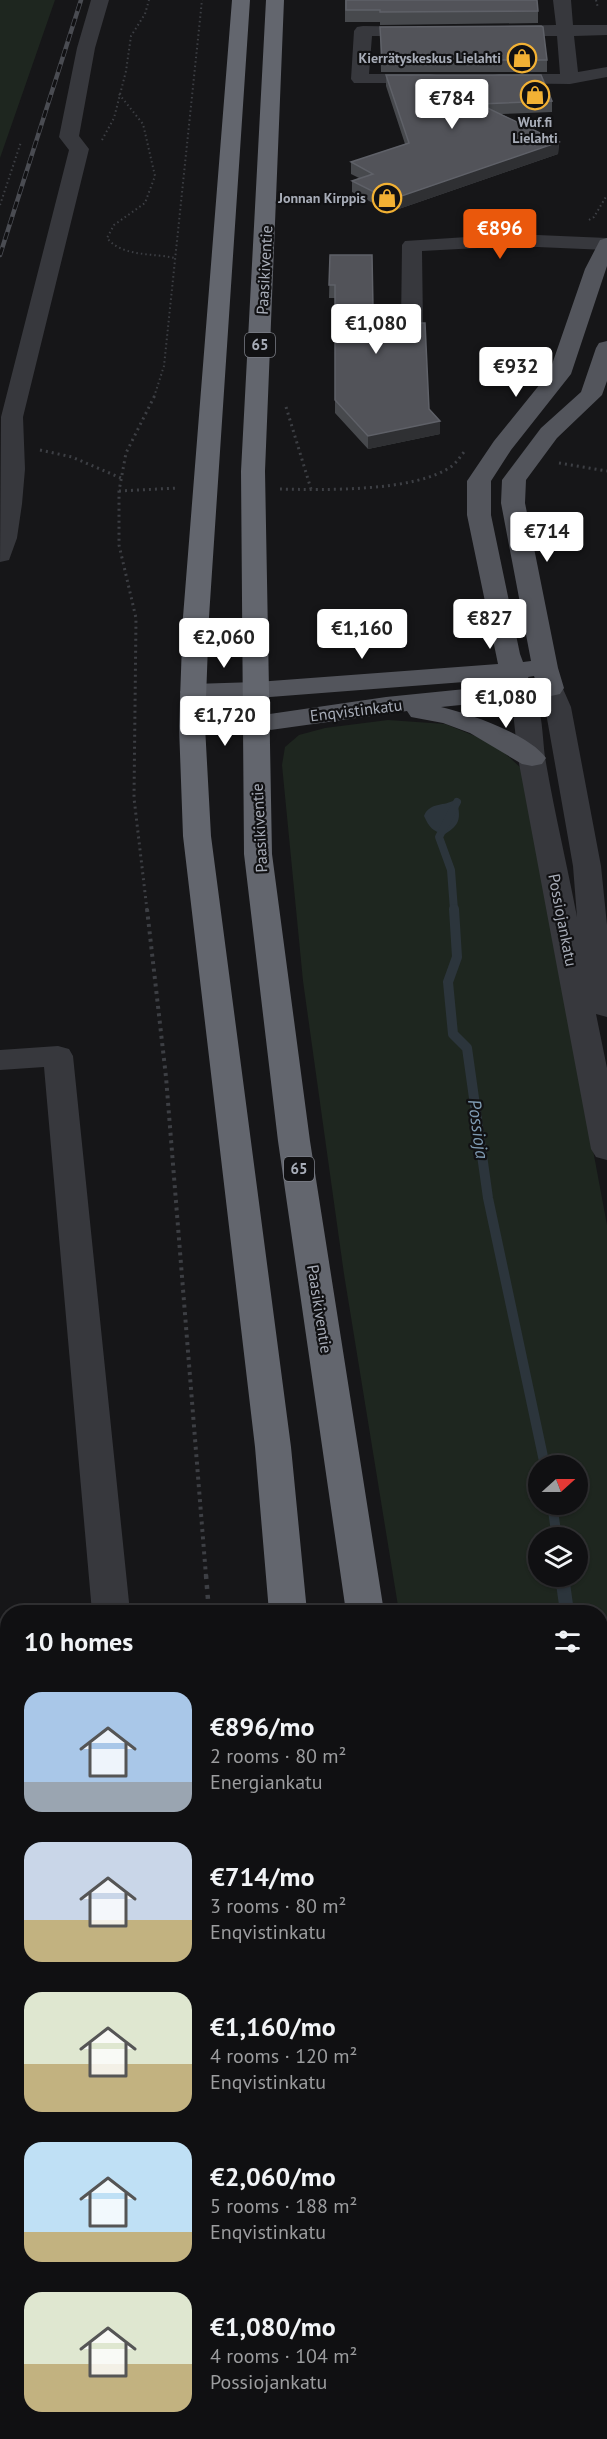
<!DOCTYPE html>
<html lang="en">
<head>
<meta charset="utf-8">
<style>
	body { margin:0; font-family:"PT Sans",sans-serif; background:#1e1e20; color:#f1f3f6; height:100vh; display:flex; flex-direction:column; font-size:22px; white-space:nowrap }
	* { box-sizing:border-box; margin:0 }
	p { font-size:20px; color:#9c9d9f }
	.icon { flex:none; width:33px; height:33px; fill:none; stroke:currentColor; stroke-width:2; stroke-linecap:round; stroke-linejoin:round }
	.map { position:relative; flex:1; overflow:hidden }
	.drawer { position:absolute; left:0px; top:1605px; width:608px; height:834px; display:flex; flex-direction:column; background:#101012; border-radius:24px 24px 0 0; box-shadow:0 2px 4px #0004,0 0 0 2px #303032 }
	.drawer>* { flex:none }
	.needle { width:39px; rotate:69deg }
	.buttons { position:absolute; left:528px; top:1455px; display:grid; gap:12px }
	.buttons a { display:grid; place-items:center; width:60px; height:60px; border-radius:50%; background:#101012; box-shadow:0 2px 4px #0004,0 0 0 2px #303032; font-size:30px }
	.price { position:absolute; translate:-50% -51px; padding:0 14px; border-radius:6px; background:#fff; color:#222; font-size:20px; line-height:39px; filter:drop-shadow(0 2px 3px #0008) }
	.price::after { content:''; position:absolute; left:50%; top:36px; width:18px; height:14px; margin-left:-9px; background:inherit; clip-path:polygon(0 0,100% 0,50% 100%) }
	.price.current { background:#ea580c; color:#fff }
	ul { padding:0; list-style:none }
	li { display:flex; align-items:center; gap:18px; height:150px; padding:0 24px }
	li span { display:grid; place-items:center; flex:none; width:168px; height:120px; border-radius:18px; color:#555 }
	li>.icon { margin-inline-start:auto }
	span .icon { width:72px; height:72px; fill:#fffc; stroke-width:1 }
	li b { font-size:26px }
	h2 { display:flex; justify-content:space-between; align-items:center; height:72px; padding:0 24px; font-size:26px }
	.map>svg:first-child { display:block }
</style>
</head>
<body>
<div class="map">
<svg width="607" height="2439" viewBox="0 0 607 2439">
	<rect width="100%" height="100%" fill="#161618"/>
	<path fill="#1e261f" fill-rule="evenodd" d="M0,0H55L0,158Z
		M388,720L445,724L495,744L522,769L607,1225V2217L600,2213V1612H399L344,1274L303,981L282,765L285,747L299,735L325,728ZM538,1466H578V1504H538ZM538,1538H578V1576H538Z
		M600,2248L607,2250V2439H528L527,2432H600Z"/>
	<path fill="#2c353c" d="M453,801L457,802C461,818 460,825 445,834C433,832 429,827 424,816C429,803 442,806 453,801Z"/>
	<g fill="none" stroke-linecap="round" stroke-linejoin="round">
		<path stroke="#2c353c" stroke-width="8" d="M454,910L451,870L439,837L457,802"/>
		<path stroke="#2c353c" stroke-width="10" d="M454,909L457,957L448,982L453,1034L467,1048L488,1198L545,1466
			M552,1504L557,1538"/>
		<path stroke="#2c353c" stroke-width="14" d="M562,1576L567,1612
			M600,1842L607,1891"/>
		<path stroke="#3d3f44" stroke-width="2" stroke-dasharray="1.5 3" stroke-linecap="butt" d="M596,0L598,8
			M119,94L143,124L155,176L145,203L114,225L107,238C122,257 153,253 175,258
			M102,140L114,118L126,71L131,36L145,14L149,0
			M0,205L21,142
			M589,220L594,217L607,195
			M154,397L164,366L202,0"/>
		<path stroke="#3d3f44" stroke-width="3" stroke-dasharray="2 4" stroke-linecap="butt" d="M286,407L311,489
			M40,450L72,457L121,478
			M559,463L607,471
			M280,489C324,490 416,492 452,466C457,462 460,457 464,452
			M119,491L178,488
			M147,910L134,798L136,618L119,545V491L126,453L155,395"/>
		<path stroke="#3d3f44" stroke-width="4" stroke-dasharray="3 4.5" stroke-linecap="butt" d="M147,909L166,1077L206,1576"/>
		<path stroke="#3d3f44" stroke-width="4.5" stroke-dasharray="4 6" stroke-linecap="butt" d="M206,1575L209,1612
			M600,2231L607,2235
			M298,2439L299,2432"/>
		<path fill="#37383d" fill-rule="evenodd" d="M91,0H109L95,48L79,136L89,149L23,417L25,469L22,504L17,538L9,560L0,562L1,417L69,150L59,137L77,48Z
			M553,0H571L573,25H607V35L574,36L578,72L607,67V77L570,84L493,83L490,79L493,75L499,74H560L557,36H498L492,35L489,31L492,27L498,26L556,25Z
			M363,26L431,27L434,31L431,35L425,36H372L369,74H430L436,75L439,79L436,83H354L351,79L354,31L357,27Z
			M514,234L607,238V250L514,246L422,251L423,326L420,331L412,332L404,331L401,326L402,245L405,241Z
			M551,680L560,682L571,707L601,866L607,925V1017L596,1014L607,1068V1160L596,1157L591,1149L518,758L513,712L507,691L511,685L520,683L529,685C543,705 542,734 545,757C554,811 567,864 577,917L573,866L545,707L538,688L542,682Z
			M58,1046L69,1049L73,1056L130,1612H92L44,1067L0,1070V1050Z
			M8,2312V2364L0,2367V2316Z"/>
		<path fill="#53555c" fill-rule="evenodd" d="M607,238V266L571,374L511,450L491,481V515L520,654L523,662L531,661L501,503L502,480L541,428L581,392L596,348L599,343L607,341V381L602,395L557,438L526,480L525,503L558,668L564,688L560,694L551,696L441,707C470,714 529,734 546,758L542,764L532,766L522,764L470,733L443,723L411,717L407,711L256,732L192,734L183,732L179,726L183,720L192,718L256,716L386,697L505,685L503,679L257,698L193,700L184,698L180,692L184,686L193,684L257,682L498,664L467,515V481L494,441L549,373L585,269L600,240ZM534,676L536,682H530L528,677Z"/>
		<path fill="#63666e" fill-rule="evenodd" d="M232,0H250L209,617L205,726L211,836L291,1447L307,1612H269L255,1447L183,836L179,726L183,617Z
			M266,0H284L265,471L272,854L310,1141L384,1612H346L278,1141L244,854L241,471Z
			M334,2432H382V2439H334Z
			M459,2432H507L508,2439H460Z"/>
		<g stroke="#4a4c52" stroke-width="4.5">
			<path id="rail" d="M0,255L81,0"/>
		</g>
		<use href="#rail" stroke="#111113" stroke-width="3" stroke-dasharray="8" stroke-linecap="butt"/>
	</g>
	<path fill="#47494d" d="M345,0L538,11V23L380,25V22H345Z
		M380,27L547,60V72H381Z
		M386,75L552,101V112L501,114L559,142L558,154L390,212L352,192V181L359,178L351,174V162L405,144L386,86Z
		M330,255L373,307L403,323L429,409L440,421V434L368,449L335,413V298H329Z"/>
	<path fill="#2f3033" d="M559,142L558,154L390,212V200Z
		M440,421V434L368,449V436Z"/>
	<path fill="#525359" stroke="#5f6168" stroke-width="1.5" d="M346,0H537L538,11L380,12V10H346Z
		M541,26L543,27L547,60H382L380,27Z
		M386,75H541L552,101L479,104L559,142L390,200L352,181L373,174L351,162L409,143Z
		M330,255H372L373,307H399L403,323H425L429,409L440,421L368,436L335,400V285H329Z"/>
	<defs>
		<g id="shop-ring" transform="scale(1.5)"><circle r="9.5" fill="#111113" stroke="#f2b134" stroke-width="1.5"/><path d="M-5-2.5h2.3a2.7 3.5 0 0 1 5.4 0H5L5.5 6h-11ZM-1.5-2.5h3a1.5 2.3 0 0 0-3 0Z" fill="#f2b134"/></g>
	</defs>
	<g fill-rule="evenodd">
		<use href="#shop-ring" x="522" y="58"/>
		<use href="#shop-ring" x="535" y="95"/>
		<use href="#shop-ring" x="387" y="198"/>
	</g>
	<g text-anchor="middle" stroke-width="4.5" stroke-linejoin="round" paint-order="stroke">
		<g font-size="14" font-weight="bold" fill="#a8adb8" stroke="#111113" text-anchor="end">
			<text x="501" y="63">Kierrätyskeskus Lielahti</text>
			<text x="535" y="127" text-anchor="middle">Wuf.fi<tspan x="535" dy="16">Lielahti</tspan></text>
			<text x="366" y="203">Jonnan Kirppis</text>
		</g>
		<g fill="#111113" stroke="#7b7e86" stroke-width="1.5">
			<rect x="245" y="333" width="30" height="24" rx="4.5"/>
			<rect x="284" y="1157" width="30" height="24" rx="4.5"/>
		</g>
		<g font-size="15" font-weight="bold" fill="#a8adb8">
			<text x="260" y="350">65</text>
			<text x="299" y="1174">65</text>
		</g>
		<g font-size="16" fill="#a8adb8" stroke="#111113">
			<text transform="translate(264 270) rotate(-87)" y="6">Paasikiventie</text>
			<text transform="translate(356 710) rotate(-7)" y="6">Enqvistinkatu</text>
			<text transform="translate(259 828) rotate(-93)" y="6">Paasikiventie</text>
			<text transform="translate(563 920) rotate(79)" y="6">Possiojankatu</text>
			<text transform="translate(320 1309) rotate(81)" y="6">Paasikiventie</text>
		</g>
		<g font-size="18" font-style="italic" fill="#7f9bb3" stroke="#111113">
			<text transform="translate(478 1129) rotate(82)" y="6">Possioja</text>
		</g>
	</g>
</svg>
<div class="buttons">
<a><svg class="needle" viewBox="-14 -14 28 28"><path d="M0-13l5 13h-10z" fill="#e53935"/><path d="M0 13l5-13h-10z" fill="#9c9d9f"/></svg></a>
<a><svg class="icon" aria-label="layers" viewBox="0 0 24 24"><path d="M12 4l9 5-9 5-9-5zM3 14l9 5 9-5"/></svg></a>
</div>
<b class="price" style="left:452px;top:130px">€784</b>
<b class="price current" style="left:500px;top:260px">€896</b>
<b class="price" style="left:376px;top:355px">€1,080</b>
<b class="price" style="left:516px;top:398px">€932</b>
<b class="price" style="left:547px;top:563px">€714</b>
<b class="price" style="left:490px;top:650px">€827</b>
<b class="price" style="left:362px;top:660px">€1,160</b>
<b class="price" style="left:224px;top:669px">€2,060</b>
<b class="price" style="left:506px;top:729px">€1,080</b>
<b class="price" style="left:225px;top:747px">€1,720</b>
<section class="drawer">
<h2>10 homes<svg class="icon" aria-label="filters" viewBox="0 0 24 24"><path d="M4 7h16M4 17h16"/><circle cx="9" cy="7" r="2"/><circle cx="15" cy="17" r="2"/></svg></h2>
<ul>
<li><span style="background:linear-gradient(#a9c7e8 75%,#9aa5b1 0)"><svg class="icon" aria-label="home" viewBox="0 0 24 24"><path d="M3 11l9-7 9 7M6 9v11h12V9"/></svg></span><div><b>€896/mo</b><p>2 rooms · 80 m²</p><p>Energiankatu</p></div></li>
<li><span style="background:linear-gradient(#c9d6e8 65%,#c2b280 0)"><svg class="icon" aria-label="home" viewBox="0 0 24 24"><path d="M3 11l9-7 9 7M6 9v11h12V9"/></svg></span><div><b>€714/mo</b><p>3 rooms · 80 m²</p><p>Enqvistinkatu</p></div></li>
<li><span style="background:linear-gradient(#dfe7d0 60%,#c2b280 0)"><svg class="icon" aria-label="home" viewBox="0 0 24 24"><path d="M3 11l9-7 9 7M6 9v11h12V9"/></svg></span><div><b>€1,160/mo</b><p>4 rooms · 120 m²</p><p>Enqvistinkatu</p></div></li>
<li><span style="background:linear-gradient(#bfe0f5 75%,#c2b280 0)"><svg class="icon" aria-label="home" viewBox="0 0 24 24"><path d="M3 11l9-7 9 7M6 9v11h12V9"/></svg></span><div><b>€2,060/mo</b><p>5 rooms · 188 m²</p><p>Enqvistinkatu</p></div></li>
<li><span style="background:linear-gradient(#dfe7d0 60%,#c2b280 0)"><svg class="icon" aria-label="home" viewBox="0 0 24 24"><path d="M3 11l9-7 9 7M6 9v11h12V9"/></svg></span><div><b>€1,080/mo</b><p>4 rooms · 104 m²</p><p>Possiojankatu</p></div></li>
</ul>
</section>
</div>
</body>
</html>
